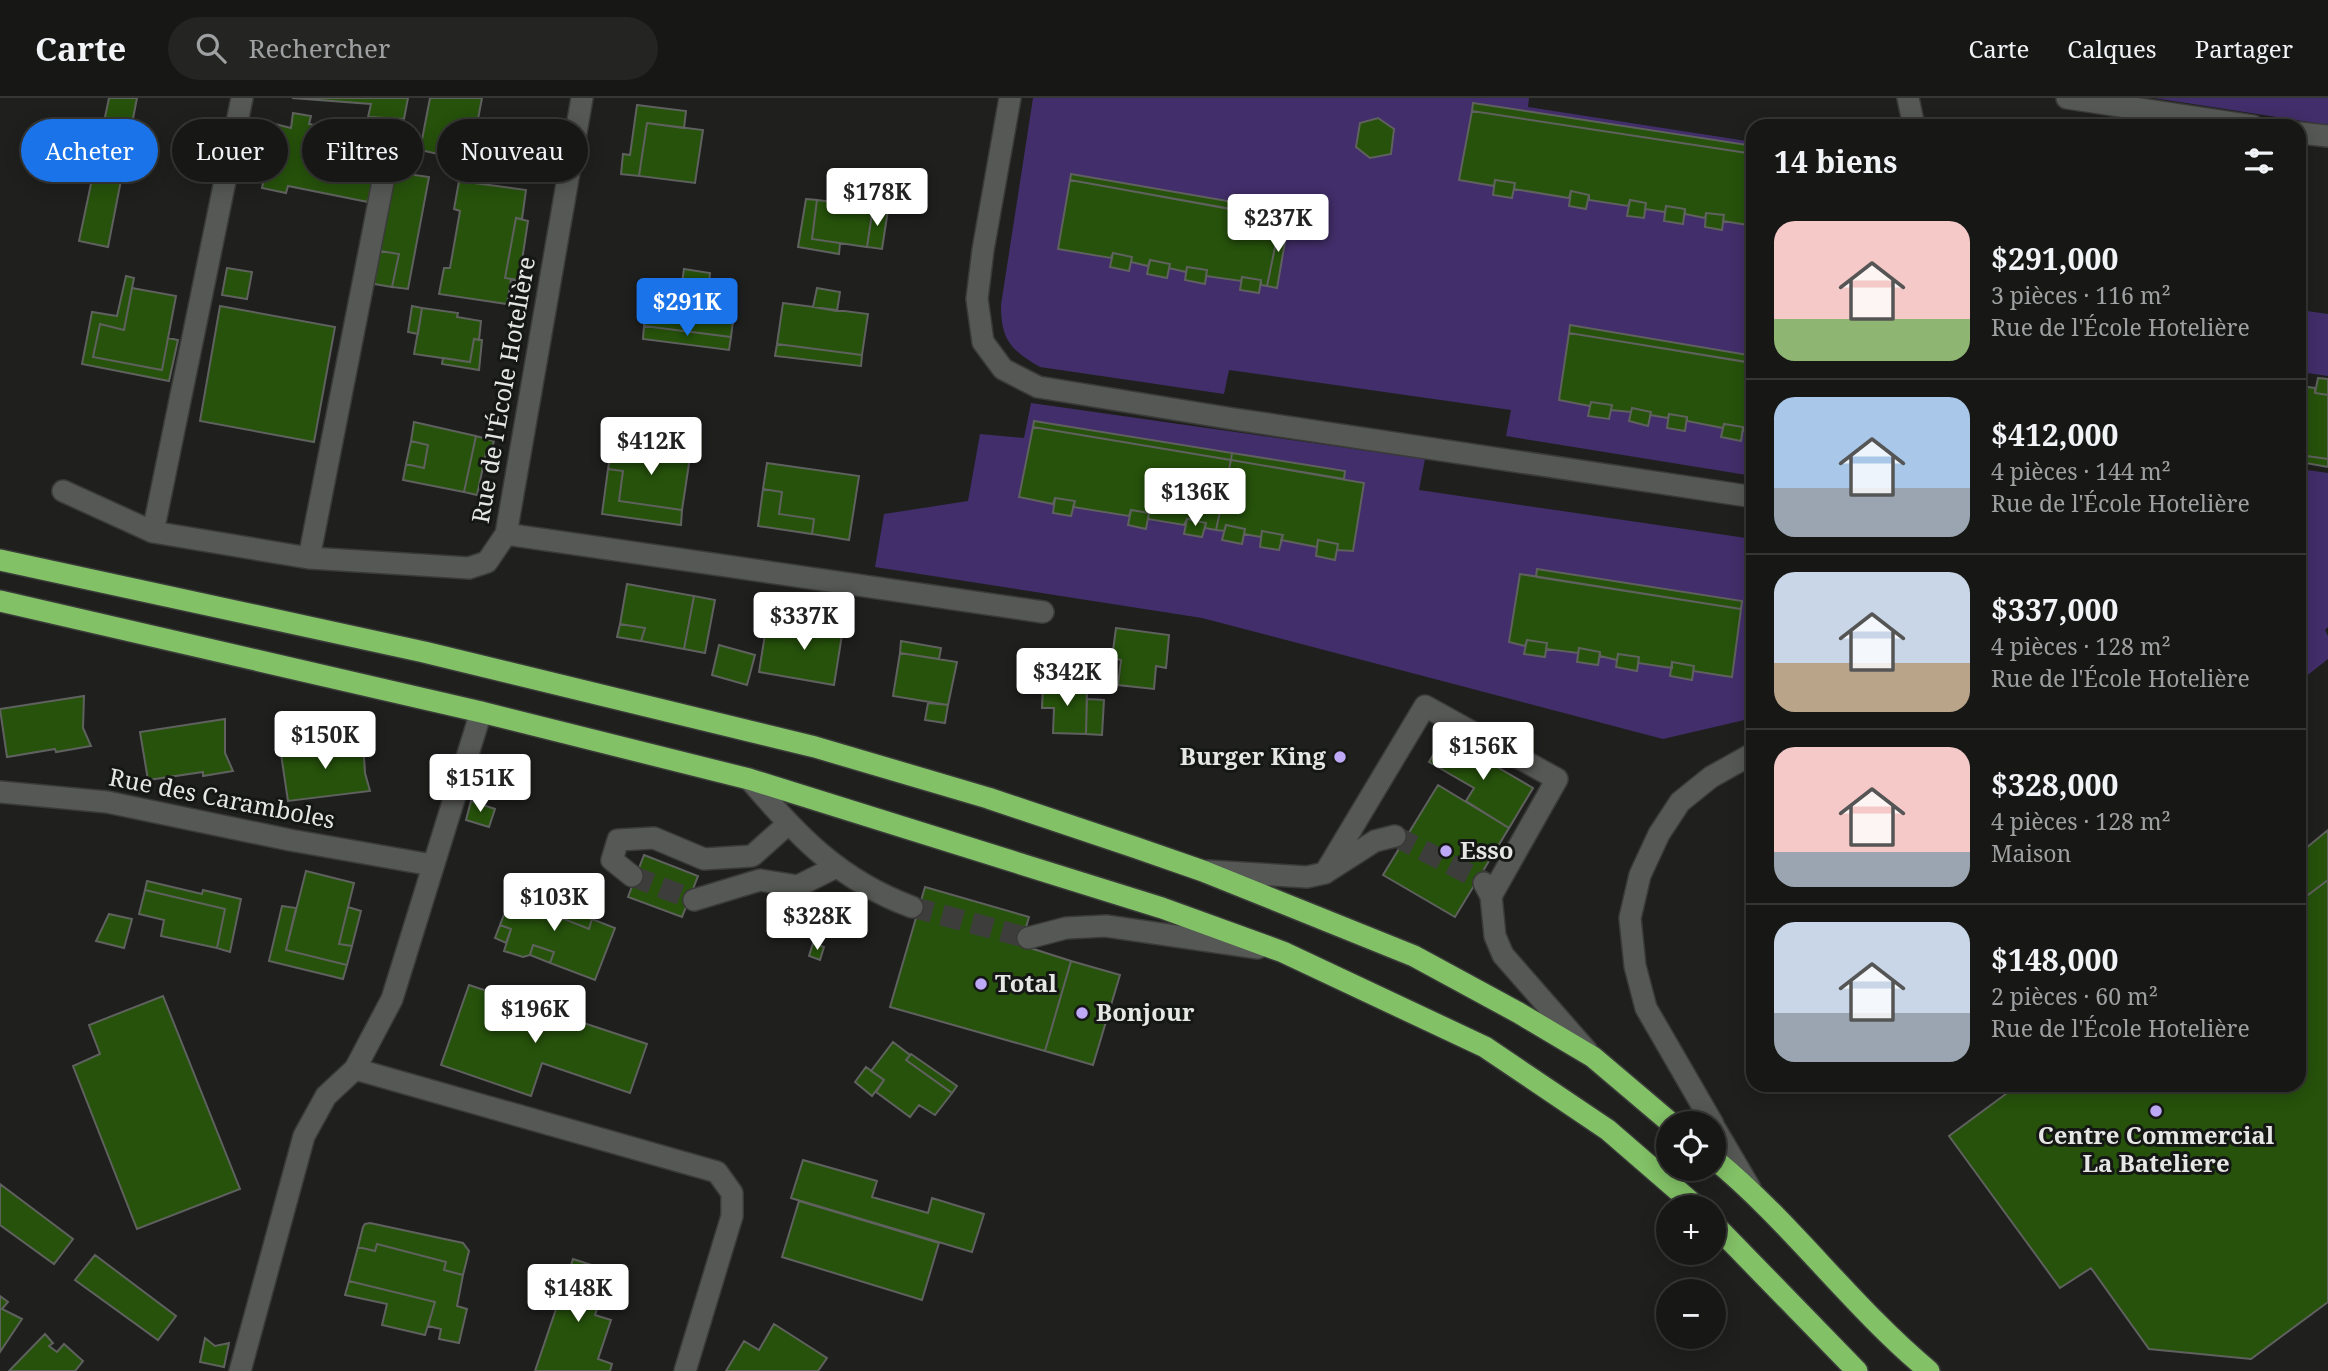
<!DOCTYPE html>
<html lang="fr">
<head>
<meta charset="utf-8">
<style>
	body { margin:0; font-family:"Noto Serif",serif; background:#242523; color:#f1f3f6; height:100vh; display:flex; flex-direction:column; font-size:26px; white-space:nowrap }
	* { box-sizing:border-box; margin:0 }
	p { font-size:23px; color:#9ea0a1 }
	.icon { flex:none; width:38px; height:38px; fill:none; stroke:currentColor; stroke-width:2; stroke-linecap:round; stroke-linejoin:round }
	.map { position:relative; flex:1; overflow:hidden }
	.drawer { position:absolute; left:1746px; top:21px; width:560px; height:973px; display:flex; flex-direction:column; background:#171816; border-radius:21px; box-shadow:0 4px 18px #0003,0 0 0 2px #363735 }
	.drawer>* { flex:none }
	.banner { position:absolute; left:21px; top:21px; width:665px; height:63px; display:flex; gap:14px }
	.fabs { position:absolute; left:1656px; top:1013px; display:grid; gap:14px }
	.fabs a { display:grid; place-items:center; width:70px; height:70px; border-radius:50%; background:#171816; box-shadow:0 4px 18px #0003,0 0 0 2px #363735; font-size:35px }
	.price { position:absolute; translate:-50% -60px; padding:0 16px; border-radius:7px; background:#fff; color:#222; font-size:23px; line-height:46px; filter:drop-shadow(0 2px 4px #0008) }
	.price::after { content:''; position:absolute; left:50%; top:42px; width:21px; height:16px; margin-left:-10px; background:inherit; clip-path:polygon(0 0,100% 0,50% 100%) }
	.price.selected { background:#1a73e8; color:#fff }
	ul { padding:0; list-style:none }
	li { display:flex; align-items:center; gap:21px; height:175px; padding:0 28px }
	li+li { border-top:2px solid #363735 }
	li span { display:grid; place-items:center; flex:none; width:196px; height:140px; border-radius:21px; color:#555 }
	li>.icon { margin-inline-start:auto }
	span .icon { width:84px; height:84px; fill:#fffc; stroke-width:1 }
	li b { font-size:30px }
	h2 { display:flex; justify-content:space-between; align-items:center; height:84px; padding:0 28px; font-size:30px }
	.chip { padding:0 24px; border-radius:32px; background:#171816; box-shadow:0 4px 18px #0003,0 0 0 2px #363735; font-size:24px; line-height:63px }
	.chip.selected { background:#1a73e8; color:#fff }
	header { display:flex; align-items:center; gap:42px; box-sizing:border-box; height:98px; padding:0 35px; background:#171816; border-bottom:2px solid #363735 }
	header strong { font-size:33px }
	nav { display:flex; gap:38px; margin-inline-start:auto; font-size:24px }
	.search { width:490px; height:63px; background:#242523; display:flex; align-items:center; gap:18px; box-sizing:border-box; padding:0 24px; border-radius:38px; color:#9ea0a1; font-size:26px }
	.map>svg:first-child { display:block }
</style>
</head>
<body>
<header>
<strong>Carte</strong>
<div class="search"><svg class="icon" aria-label="search" viewBox="0 0 24 24"><circle cx="10" cy="10" r="6"/><path d="M15 15l6 6"/></svg>Rechercher</div>
<nav><a>Carte</a><a>Calques</a><a>Partager</a></nav>
</header>
<div class="map">
<svg width="2328" height="1273" viewBox="0 0 2328 1273">
	<rect width="100%" height="100%" fill="#1f201e"/>
	<path fill="#422e6a" d="M1033,0H1529L1528,9L1753,44V378L1506,338L1511,312L1229,272L1224,296L1040,269C1011,252 1001,242 1001,207Z
		M2154,0H2328V27Z
		M2300,212L2328,216V278L2300,274Z
		M1031,305L1425,361L1419,392L1753,441V620L1663,641L1202,520L875,469L884,416L968,403L980,336L1024,340Z
		M2300,371L2328,375V529L2325,532L2328,538V561L2300,583Z"/>
	<path fill="#26520b" stroke="#5f615e" stroke-width="2" d="M109,0H137L108,149L79,143Z
		M292,0H408L404,21L368,19L371,6Z
		M430,0H482L470,63L420,52Z
		M1473,5L1754,48V56L1472,13Z
		M637,7L686,13L684,30L647,25L639,78L621,76L623,56L630,57Z
		M1472,13L1754,56V128L1723,123L1724,117L1706,115L1705,120L1685,116V111L1666,108L1665,114L1645,111L1646,105L1630,102L1628,108L1589,102V97L1571,93L1569,100L1514,91L1515,85L1495,82L1494,88L1459,82Z
		M293,15L311,18L309,26L381,40L368,104L288,88L286,95L262,90L275,26L291,30Z
		M1378,20L1394,31L1391,56L1370,60L1356,49L1360,25Z
		M647,25L703,32L695,85L639,78Z
		M394,74L429,79L408,191L392,189L399,156L380,153Z
		M1071,76L1274,111L1273,119L1070,82Z
		M1070,82L1281,120L1267,188L1261,187V182L1242,179L1241,183L1206,178L1207,172L1187,169L1186,174L1169,170L1170,166L1150,162L1148,168L1131,164L1132,159L1113,155L1111,160L1058,151Z
		M1495,82L1515,85L1512,100L1493,97Z
		M459,83L526,92L522,121L516,120L505,180L511,181L507,206L439,196L444,170H450L460,113L454,111Z
		M1571,93L1589,97L1586,111L1569,108Z
		M806,101L817,102L812,141L840,145L839,156L798,149Z
		M817,102L873,109L867,149L812,141Z
		M1630,102L1646,105L1644,120L1627,118Z
		M1666,108L1685,111L1683,126L1664,123Z
		M873,109L888,112L882,151L867,149Z
		M1706,115L1724,117L1722,132L1705,129Z
		M516,120L528,123L519,182L505,180Z
		M1281,120L1289,121L1277,190L1267,188Z
		M380,153L399,156L392,189L374,186Z
		M1113,155L1132,159L1129,173L1110,169Z
		M1150,162L1170,166L1167,180L1147,176Z
		M1187,169L1207,172L1205,186L1185,182Z
		M227,170L252,174L247,201L222,197Z
		M684,171L710,175L708,195L681,192Z
		M126,178L134,180L124,232L100,226L93,259L162,272L168,240L178,242L169,283L82,266L92,214L117,218Z
		M1242,179L1261,182L1259,195L1240,192Z
		M650,188L736,199L731,239L644,228Z
		M132,190L176,198L162,272L93,259L100,226L124,232Z
		M817,190L840,194L837,213L813,209Z
		M783,205L868,216L862,257L777,246Z
		M220,208L335,229L314,344L200,323Z
		M412,208L422,210L418,236L408,234Z
		M422,210L458,215L457,219L481,223L479,242L474,241L470,264L414,256Z
		M1570,227L1754,258L1752,265L1569,235Z
		M644,228L731,239L729,252L643,241Z
		M1569,235L1754,265V334L1743,333V329L1724,326L1723,330L1687,323V319L1669,316L1668,320L1650,317L1651,314L1632,310L1631,314L1611,312L1612,307L1591,304L1590,308L1559,302Z
		M474,241L482,242L479,272L442,266L443,260L470,264Z
		M777,246L862,257L861,268L775,258Z
		M2318,280L2328,281V297L2315,295Z
		M2300,288L2315,290V295L2328,297V361L2300,357Z
		M1591,304L1612,307L1609,321L1588,318Z
		M1632,310L1651,314L1648,328L1629,323Z
		M1669,316L1687,319L1685,333L1667,330Z
		M1034,323L1232,355L1231,362L1033,329Z
		M414,324L476,338L464,394L403,382L406,366L424,370L428,347L411,343Z
		M1724,326L1743,329L1741,343L1721,339Z
		M1033,329L1231,362L1216,432L1205,430L1206,425L1187,421L1184,427L1148,421L1149,415L1131,412L1129,418L1073,409L1075,403L1055,400L1053,406L1019,399Z
		M476,338L494,343L491,353L486,355L477,397L464,394Z
		M411,343L428,347L424,370L406,366Z
		M612,348L690,359L682,412L619,403L623,373L608,371Z
		M1232,355L1345,373L1344,381L1231,362Z
		M2300,357L2328,361V369L2300,364Z
		M1231,362L1364,385L1353,453L1337,452L1338,446L1318,442L1317,449L1281,442L1283,437L1262,433L1261,439L1244,436L1245,431L1226,427L1224,433L1216,432Z
		M767,365L859,378L849,442L812,436L814,421L779,416L782,394L763,391Z
		M608,371L623,373L619,403L682,412L681,427L602,416Z
		M763,391L782,394L779,416L814,421L812,436L758,428Z
		M1055,400L1075,403L1071,418L1053,415Z
		M1131,412L1149,415L1146,431L1128,427Z
		M1187,421L1206,425L1202,439L1184,436Z
		M1226,427L1245,431L1242,446L1222,442Z
		M1262,433L1283,437L1279,452L1260,449Z
		M1318,442L1338,446L1335,462L1316,458Z
		M1537,471L1742,503L1741,511L1536,479Z
		M1520,476L1741,511L1732,579L1693,573L1694,568L1672,564V570L1638,565L1639,559L1618,556L1617,562L1600,558V554L1579,550L1578,555L1546,551L1547,545L1527,542L1525,548L1509,544Z
		M627,486L694,498L684,551L641,543L645,530L620,526Z
		M694,498L715,502L705,555L684,551Z
		M769,513L807,518L804,537L766,530Z
		M807,518L844,524L834,587L759,574L766,530L804,537Z
		M620,526L645,530L641,543L617,539Z
		M1116,530L1169,537L1166,570L1156,568L1154,591L1118,587L1121,562L1112,560Z
		M1527,542L1547,545L1545,559L1524,556Z
		M901,543L941,550L939,561L900,555Z
		M719,547L755,557L747,587L712,577Z
		M1579,550L1600,554L1598,567L1577,564Z
		M900,555L957,564L948,607L893,598Z
		M1618,556L1639,559L1637,573L1616,569Z
		M1672,564L1694,568L1692,582L1670,578Z
		M1043,587L1087,589L1086,636L1053,635L1054,610H1042Z
		M84,598L83,630L91,648L56,654L55,651L7,659L0,611Z
		M1087,601L1104,602L1102,637L1086,636Z
		M928,605L948,607L945,625L925,622Z
		M225,621V655L233,673L203,678V674L148,682L140,634Z
		M1444,638L1533,690L1509,730L1466,703L1474,690L1429,664Z
		M363,642L365,675L370,693L288,703L281,656Z
		M1438,687L1509,730L1455,819L1383,777Z
		M471,703L495,711L489,729L466,722Z
		M2328,732V782L2300,803V755Z
		M644,757L698,778L682,819L628,799Z
		M306,773L354,785L339,846L352,848L347,867L286,852Z
		M519,779L544,788L536,810L589,831L592,821L615,830L595,882L550,865L554,854L533,847L530,857L523,859L504,853L511,831L500,827Z
		M2328,782V1204L2251,1261L2149,1251L2091,1170L2060,1190L1949,1038L2018,987H2300V803Z
		M147,783L202,796L203,792L241,801L230,854L217,850L225,811L145,792Z
		M925,789L1029,819L1021,847L1071,863L1045,953L890,909Z
		M145,792L225,811L217,850L161,838L164,822L139,816Z
		M539,800L592,821L589,831L536,810Z
		M282,808L296,810L286,852L347,867L343,881L269,863Z
		M348,809L361,813L352,848L339,846Z
		M109,816L132,821L124,850L96,843Z
		M500,827L511,831L506,845L495,840Z
		M813,845L824,849L820,862L809,858Z
		M533,847L554,854L550,865L530,857Z
		M1071,863L1120,877L1093,967L1045,953Z
		M469,887L647,946L630,995L542,965L531,998L441,967Z
		M163,898L240,1091L137,1131L73,968L100,956L89,927Z
		M893,944L910,957L906,962L952,995L935,1017L919,1007L910,1019L876,994L884,982L871,973Z
		M911,956L957,988L952,995L906,962Z
		M866,969L884,982L872,998L855,984Z
		M803,1062L877,1083L872,1099L928,1115L932,1100L984,1116L972,1154L791,1100Z
		M0,1086L73,1141L54,1166L0,1127Z
		M799,1103L939,1145L922,1202L782,1159Z
		M370,1125L463,1145L469,1153L463,1177L444,1172L446,1164L377,1146L375,1153L358,1149L363,1129L365,1126Z
		M377,1146L446,1164L444,1172L463,1177L457,1208L467,1211L459,1245L439,1241L441,1231L428,1228L435,1204L349,1183L358,1149L375,1153Z
		M95,1157L176,1218L158,1242L75,1182Z
		M573,1161L610,1173L595,1217L611,1222L598,1261L612,1266L610,1273H535Z
		M349,1183L435,1204L425,1237L382,1227L387,1206L345,1197Z
		M0,1198L8,1204L2,1211L22,1221L0,1254Z
		M774,1226L827,1260L818,1273H726L744,1243L759,1252Z
		M45,1236L53,1245L49,1248L57,1254L64,1246L83,1263L75,1273H9Z
		M205,1240L215,1248L229,1245L224,1269L200,1264Z"/>
	<g fill="none" stroke-linecap="round" stroke-linejoin="round">
		<path stroke="#3d3e3c" stroke-width="21" stroke-dasharray="21 10" stroke-linecap="butt" d="M1395,738L1483,783
			M632,778L694,802
			M912,809L1028,840"/>
		<g stroke="#3a3b39" stroke-width="24">
			<path id="minor" d="M1010,0L983,152L977,201L983,244L1003,271L1038,289L1234,321L1754,399
				M1908,0L1914,28
				M2067,0L2253,28
				M2300,35L2328,38
				M63,393L153,434L309,460L469,470L487,464L506,436L582,0
				M153,434L242,0
				M506,436L1043,514
				M309,460L391,43
				M749,681C798,738 839,782 912,809
				M0,694L107,704L290,742L432,767
				M1208,773L1307,779L1325,775L1375,743L1395,738
				M1325,775L1425,608L1557,681L1491,798
				M632,778L612,762L618,742L654,740L704,761L752,758L788,726
				M1484,785L1491,798L1495,838L1503,857L1587,953
				M694,802L760,782L798,788L836,769
				M1028,840L1066,830L1106,828L1258,850
				M355,971L717,1074L732,1095V1118L685,1273
				M1713,1026L1646,910L1635,868L1630,820L1640,777L1659,736L1680,704L1711,679L1754,655
				M1713,1027L1750,1090
				M240,1273L304,1038L326,998L355,971L392,901L481,614"/>
		</g>
		<g stroke="#3a3b39" stroke-width="24">
			<path id="highway" d="M0,462L424,554L815,649L988,700L1134,749L1203,773L1414,858L1519,915L1593,959L1672,1026
				M0,503L481,614L749,681L1162,810L1283,854L1485,949L1608,1032L1698,1110
				M1713,1060C1791,1124 1851,1208 1929,1273
				M1713,1125L1857,1273"/>
		</g>
		<use href="#minor" stroke="#565855" stroke-width="21"/>
		<use href="#highway" stroke="#82c166" stroke-width="21"/>
	</g>
	<g fill="#bda9f5" stroke="#151715" stroke-width="2.5">
		<circle cx="1340" cy="659" r="7"/>
		<circle cx="1446" cy="753" r="7"/>
		<circle cx="981" cy="886" r="7"/>
		<circle cx="1082" cy="915" r="7"/>
		<circle cx="2156" cy="1013" r="7"/>
	</g>
	<g text-anchor="middle" stroke-width="6" stroke-linejoin="round" paint-order="stroke">
		<g font-size="24" fill="#e6e7e5" stroke="#151715">
			<text transform="translate(504 292) rotate(-80)" y="8">Rue de l'École Hotelière</text>
			<text transform="translate(222 701) rotate(11)" y="8">Rue des Caramboles</text>
		</g>
		<g font-size="24" font-weight="bold" fill="#e6e7e5" stroke="#151715" text-anchor="start">
			<text x="1326" y="667" text-anchor="end">Burger King</text>
			<text x="1460" y="761">Esso</text>
			<text x="995" y="894">Total</text>
			<text x="1096" y="923">Bonjour</text>
			<text x="2156" y="1046" text-anchor="middle">Centre Commercial<tspan x="2156" dy="28">La Bateliere</tspan></text>
		</g>
	</g>
</svg>
<div class="fabs">
<a><svg class="icon" aria-label="locate" viewBox="0 0 24 24"><circle cx="12" cy="12" r="6"/><path d="M12 2v4M12 18v4M2 12h4M18 12h4"/></svg></a>
<a>+</a>
<a>−</a>
</div>
<b class="price" style="left:877px;top:130px">$178K</b>
<b class="price" style="left:1278px;top:156px">$237K</b>
<b class="price selected" style="left:687px;top:240px">$291K</b>
<b class="price" style="left:651px;top:379px">$412K</b>
<b class="price" style="left:1195px;top:430px">$136K</b>
<b class="price" style="left:804px;top:554px">$337K</b>
<b class="price" style="left:1067px;top:610px">$342K</b>
<b class="price" style="left:325px;top:673px">$150K</b>
<b class="price" style="left:1483px;top:684px">$156K</b>
<b class="price" style="left:480px;top:716px">$151K</b>
<b class="price" style="left:554px;top:835px">$103K</b>
<b class="price" style="left:817px;top:854px">$328K</b>
<b class="price" style="left:535px;top:947px">$196K</b>
<b class="price" style="left:578px;top:1226px">$148K</b>
<div class="banner">
<a class="chip selected">Acheter</a>
<a class="chip">Louer</a>
<a class="chip">Filtres</a>
<a class="chip">Nouveau</a>
</div>
<section class="drawer">
<h2>14 biens<svg class="icon" aria-label="filters" viewBox="0 0 24 24"><path d="M4 7h16M4 17h16"/><circle cx="9" cy="7" r="2"/><circle cx="15" cy="17" r="2"/></svg></h2>
<ul>
<li><span style="background:linear-gradient(#f6c9c9 70%,#8fb573 0)"><svg class="icon" aria-label="home" viewBox="0 0 24 24"><path d="M3 11l9-7 9 7M6 9v11h12V9"/></svg></span><div><b>$291,000</b><p>3 pièces · 116 m²</p><p>Rue de l'École Hotelière</p></div></li>
<li><span style="background:linear-gradient(#a9c7e8 65%,#9aa5b1 0)"><svg class="icon" aria-label="home" viewBox="0 0 24 24"><path d="M3 11l9-7 9 7M6 9v11h12V9"/></svg></span><div><b>$412,000</b><p>4 pièces · 144 m²</p><p>Rue de l'École Hotelière</p></div></li>
<li><span style="background:linear-gradient(#c9d6e8 65%,#b9a48a 0)"><svg class="icon" aria-label="home" viewBox="0 0 24 24"><path d="M3 11l9-7 9 7M6 9v11h12V9"/></svg></span><div><b>$337,000</b><p>4 pièces · 128 m²</p><p>Rue de l'École Hotelière</p></div></li>
<li><span style="background:linear-gradient(#f6c9c9 75%,#9aa5b1 0)"><svg class="icon" aria-label="home" viewBox="0 0 24 24"><path d="M3 11l9-7 9 7M6 9v11h12V9"/></svg></span><div><b>$328,000</b><p>4 pièces · 128 m²</p><p>Maison</p></div></li>
<li><span style="background:linear-gradient(#c9d6e8 65%,#9aa5b1 0)"><svg class="icon" aria-label="home" viewBox="0 0 24 24"><path d="M3 11l9-7 9 7M6 9v11h12V9"/></svg></span><div><b>$148,000</b><p>2 pièces · 60 m²</p><p>Rue de l'École Hotelière</p></div></li>
</ul>
</section>
</div>
</body>
</html>
